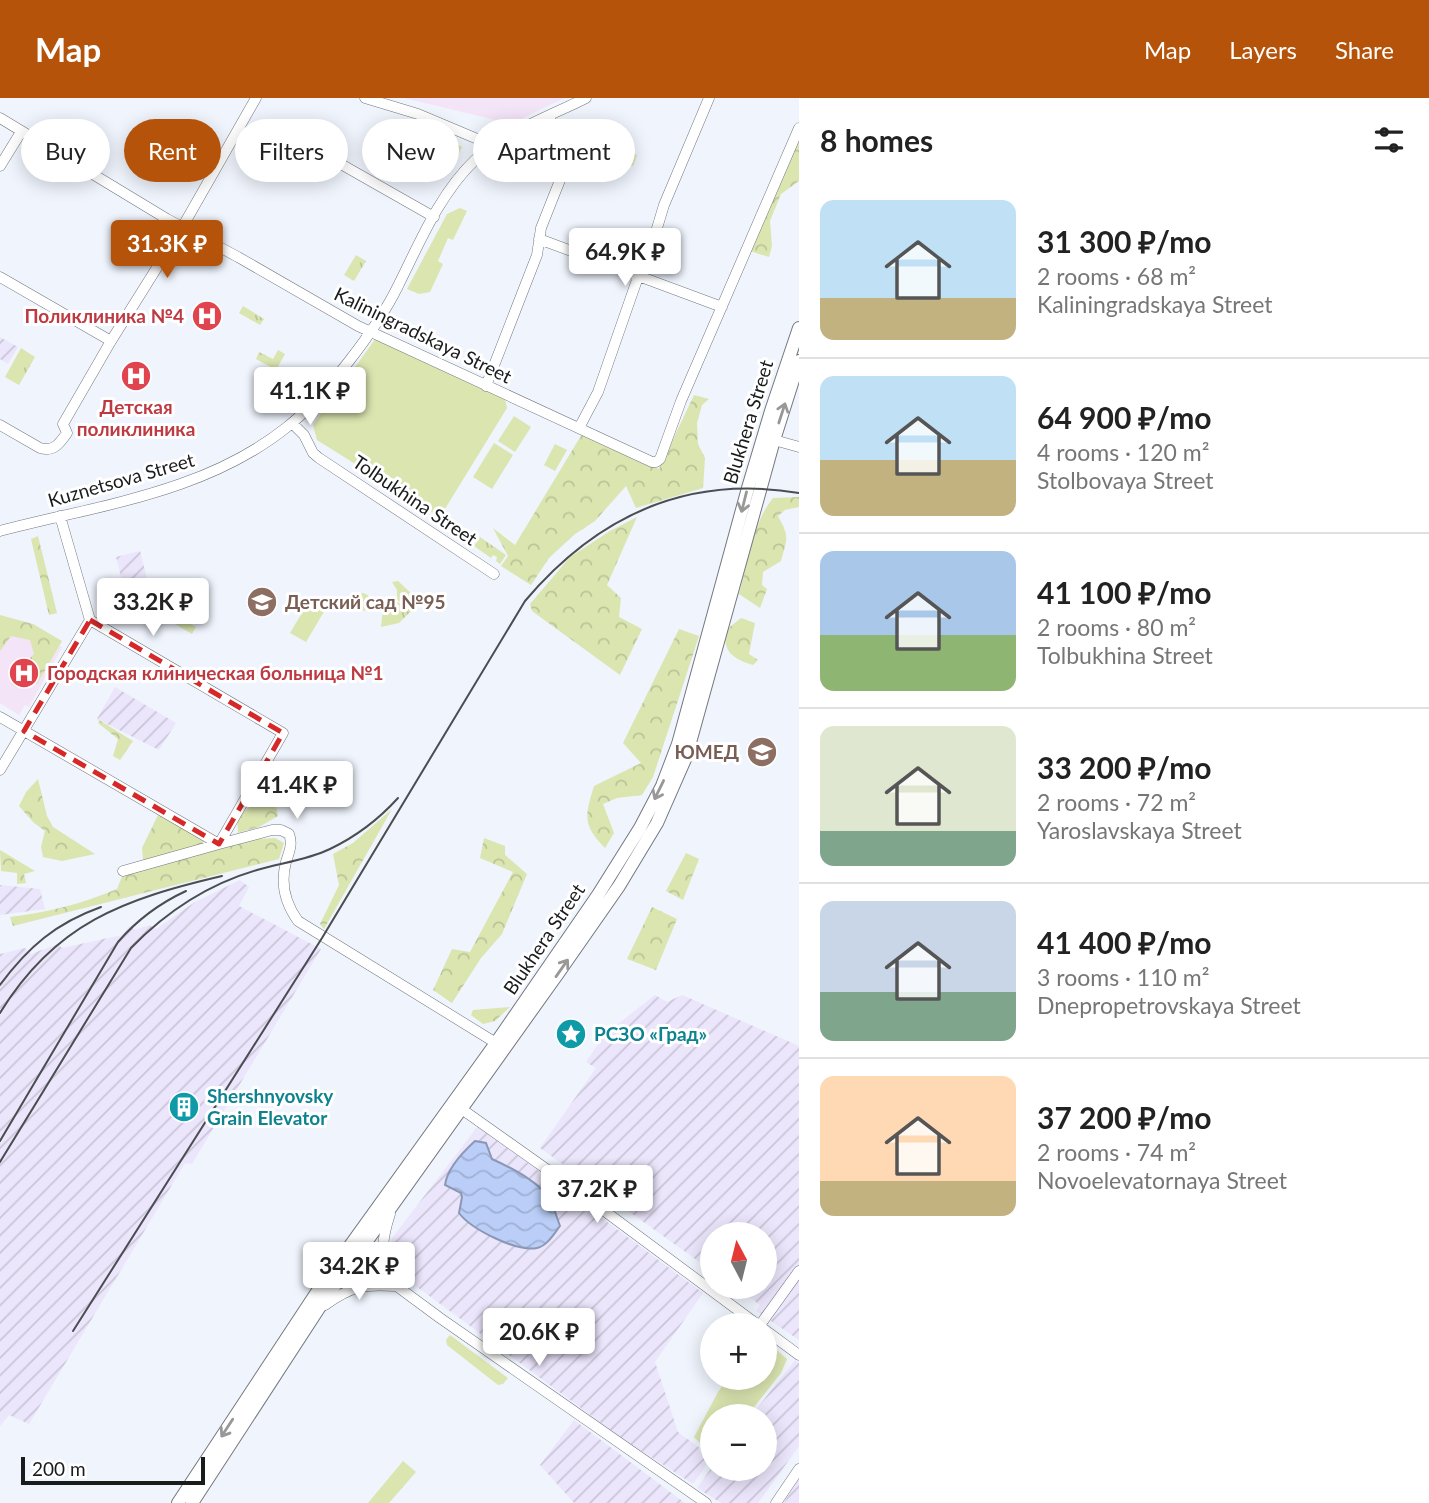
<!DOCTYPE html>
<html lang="en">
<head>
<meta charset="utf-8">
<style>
	body { margin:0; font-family:Lato,sans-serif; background:#f6f6f6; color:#222; height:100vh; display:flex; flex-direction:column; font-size:26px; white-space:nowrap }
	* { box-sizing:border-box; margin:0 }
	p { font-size:23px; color:#767676 }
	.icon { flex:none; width:38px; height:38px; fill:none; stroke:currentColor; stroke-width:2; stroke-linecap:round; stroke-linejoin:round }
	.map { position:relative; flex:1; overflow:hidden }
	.side { display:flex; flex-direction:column; background:#fff; width:630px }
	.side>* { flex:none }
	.top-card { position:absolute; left:21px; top:21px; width:665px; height:63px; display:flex; gap:14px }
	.needle { width:46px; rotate:353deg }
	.buttons { position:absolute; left:700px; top:1124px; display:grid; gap:14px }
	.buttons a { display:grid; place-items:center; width:77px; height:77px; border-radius:50%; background:#fff; box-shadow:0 4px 18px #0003; font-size:35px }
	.scale { position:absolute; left:21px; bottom:18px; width:184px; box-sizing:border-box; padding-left:7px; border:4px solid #191b1d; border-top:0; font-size:19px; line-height:24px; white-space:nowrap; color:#191b1d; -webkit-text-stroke:5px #fff; paint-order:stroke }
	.price { position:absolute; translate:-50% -60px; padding:0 16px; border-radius:7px; background:#fff; color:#222; font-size:23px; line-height:46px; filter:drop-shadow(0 2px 4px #0008) }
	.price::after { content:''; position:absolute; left:50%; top:42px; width:21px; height:16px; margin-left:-10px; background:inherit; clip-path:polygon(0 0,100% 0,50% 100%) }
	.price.selected { background:#b45309; color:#fff }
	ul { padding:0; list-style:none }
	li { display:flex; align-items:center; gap:21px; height:175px; padding:0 21px }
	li+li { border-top:2px solid #e0e0e0 }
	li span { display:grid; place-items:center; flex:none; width:196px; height:140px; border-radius:14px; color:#555 }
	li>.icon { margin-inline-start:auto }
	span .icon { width:84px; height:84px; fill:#fffc; stroke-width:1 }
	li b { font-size:30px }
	h2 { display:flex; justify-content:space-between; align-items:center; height:84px; padding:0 21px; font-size:30px }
	.chip { padding:0 24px; border-radius:32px; background:#fff; box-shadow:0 4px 18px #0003; font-size:24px; line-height:63px }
	.chip.selected { background:#b45309; color:#fff }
	header { display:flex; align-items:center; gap:42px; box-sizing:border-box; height:98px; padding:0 35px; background:#b45309; color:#fff }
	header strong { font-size:33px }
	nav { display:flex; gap:38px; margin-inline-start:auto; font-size:24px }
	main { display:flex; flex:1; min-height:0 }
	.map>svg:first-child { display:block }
</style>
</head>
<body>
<header>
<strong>Map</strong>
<nav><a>Map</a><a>Layers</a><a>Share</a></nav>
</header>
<main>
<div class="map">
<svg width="799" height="1405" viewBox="0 0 799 1405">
	<defs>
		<pattern id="industrial-furrows" width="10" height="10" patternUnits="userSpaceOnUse" patternTransform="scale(1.75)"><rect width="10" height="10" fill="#ece6fc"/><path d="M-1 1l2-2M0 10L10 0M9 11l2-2" fill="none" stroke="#cac5d8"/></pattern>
		<pattern id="forest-crowns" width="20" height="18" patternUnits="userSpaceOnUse" patternTransform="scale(1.75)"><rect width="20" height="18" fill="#dbe5b0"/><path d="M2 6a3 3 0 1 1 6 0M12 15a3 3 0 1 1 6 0" fill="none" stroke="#bbc497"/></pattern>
		<pattern id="park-tufts" width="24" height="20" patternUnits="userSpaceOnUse" patternTransform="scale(1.75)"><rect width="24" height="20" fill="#dbe5b0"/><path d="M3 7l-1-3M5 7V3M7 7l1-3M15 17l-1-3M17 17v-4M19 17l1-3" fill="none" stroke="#bbc497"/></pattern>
		<pattern id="water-waves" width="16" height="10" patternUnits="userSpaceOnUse" patternTransform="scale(1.75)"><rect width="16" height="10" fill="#bacef7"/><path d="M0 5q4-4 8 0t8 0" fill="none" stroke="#9fb0d3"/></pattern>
	</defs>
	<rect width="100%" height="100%" fill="#eff4fd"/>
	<path fill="url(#industrial-furrows)" d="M0,239L18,249L8,266L0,261Z
		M140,453L149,488L125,494L116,459Z
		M115,589L176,625L159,652L97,621Z
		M240,782L249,789L239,808L321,851L192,1066L185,1065L29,1326L9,1317L0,1328V856L25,850L31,856L58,846L62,850L122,837L129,828L135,832L149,827L156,831L195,804Z
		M0,787L40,791L45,811L0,817Z
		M655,897L667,904L682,897L799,948V1242L756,1213L760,1207L734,1188H765V1136H712V1173L540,1050L596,970L586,964L605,936Z
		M478,1028L703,1195L655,1264L678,1334L712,1359L693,1386L623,1341L394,1172L389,1154L392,1140Z
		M795,1262L799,1265V1348L758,1405H721L697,1390L712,1369L765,1370V1318H751Z
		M574,1322L685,1405H574L540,1367Z
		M799,1378V1405H784Z"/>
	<path fill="#f3e4f7" d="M404,0H564L507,28L504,24Z
		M0,528L30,531L62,549L29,609L25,607L19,617L0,605Z"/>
	<path fill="#dbe5b0" d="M618,50L637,57L633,68L614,60Z
		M460,110L467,113L453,142L448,140L438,163L443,166L430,194L419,196L407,191L447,116Z
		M376,240L505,301L507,310L440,419L317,342L313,327Z
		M514,318L531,329L515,354L498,343Z
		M494,345L513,357L492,391L473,379Z
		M555,346L567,352L555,373L544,367Z
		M309,503L325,512L306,544L290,535Z
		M358,1169L375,1181L345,1187Z
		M450,1237L508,1280L503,1286L498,1287L447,1247L446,1242Z
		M765,1242L787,1261L781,1275L747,1318H712V1357L694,1339L718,1294L729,1279H765Z"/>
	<path fill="url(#forest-crowns)" d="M404,27L429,31L462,49L452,68L396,36Z
		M796,43H799V83L781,96L770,123L772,148L769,159L750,153Z
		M694,297L709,301L702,307L697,325L698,346L705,360L703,390L636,410L626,388L595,423L575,436L549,460L531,487L501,468L508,458L493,430L515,447L582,336L659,371Z
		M799,399V409L785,412L778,418C790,440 787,440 781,463L763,474L762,487L767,491L760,510L739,496C748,464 752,426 773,400Z
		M637,419L607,487L621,500L619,519L642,531L620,577L532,513L530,506L570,459L610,433Z
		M38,438L57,515L49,517L31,441Z
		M0,517L33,526L62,543L37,586L29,583L17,590L11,586L15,576L34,556L30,542L11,538L0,553Z
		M741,520L755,525L749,556L758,562L753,567C733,561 722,553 726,532Z
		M679,531L699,538L653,679L642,697L617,700L603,706L614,735L605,750C582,727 585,718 594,688L641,665L623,645Z
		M99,622L133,643L120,662L113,658L118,641L98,625Z
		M38,681L47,718L53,729L95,756L62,763L43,759L41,749L45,733L33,724L19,708L26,694Z
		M273,691L278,718L259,729L238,735L237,718Z
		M392,711L324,831L320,826L339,787L333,756L353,745Z
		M158,717L205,741L202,747L143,762L142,750Z
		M275,740L284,745L279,761L13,828L10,819C48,814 82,806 117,791L123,776L256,741Z
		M484,740L505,748V757L527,776L502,836L481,860L452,905L433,892L452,851L470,854L513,774L480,760Z
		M0,752L35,773L24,776L26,785L17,786V775L1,773Z
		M686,755L699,761L683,802L666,793Z
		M652,809L677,821L656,872L627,861Z
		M510,909L495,923L483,926L471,917L473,912Z"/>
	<path fill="url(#park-tufts)" d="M356,157L366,163L354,183L344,177Z
		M243,208L264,221L260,227L239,215Z
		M21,250L35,259L19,287L5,279Z
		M278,252L285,256L276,272L256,261L259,254L273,261Z
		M480,439L506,457L500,466L496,463L497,459L493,457L491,460L474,448Z
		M398,483L412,496L413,510L397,502V492L392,484Z
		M353 504a9 9 0 1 1 18 0a9 9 0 1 1-18 0Z
		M150,502L196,529L192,536L146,509Z
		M396,503L412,512L399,525L381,529L383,510L390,508Z
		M403,1363L416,1374L389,1405H368Z"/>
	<path fill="url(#water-waves)" stroke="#8a98b6" stroke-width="2" d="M475,1043L486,1045L492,1061C516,1072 539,1084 555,1106L554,1111L560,1128C554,1136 547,1148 537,1150C516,1154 471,1131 459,1115L462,1099L461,1095L445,1087C447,1071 464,1053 475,1043Z"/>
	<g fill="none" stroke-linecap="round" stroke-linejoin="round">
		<g stroke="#73777f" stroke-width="11">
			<path id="minor" d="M365,0L418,16L494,48
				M0,20L167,121L238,159L358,228L652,364H656L660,361L681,303L799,30
				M339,65L434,119
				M0,68L21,34
				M539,141L722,209
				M0,179L111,243
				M486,288L537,157L541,130L566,67L564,61L567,53L549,19
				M292,325L304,337L313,355L319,360L494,476
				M0,327L40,350C54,354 59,346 67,335L63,326L111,243L183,128L256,0
				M579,330L598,294L638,179L645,170L664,107L709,0
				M774,342L799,349
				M60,418L90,522L283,635L219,746L123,773
				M0,433C98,407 205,395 287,329C324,300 377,231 398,188C419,146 440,95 475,62C505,34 550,18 586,0
				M0,619L219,746L272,732H281L289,736C293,746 289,754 286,764C280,786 285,805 298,823L496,945
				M0,672L90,522
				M456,1007L583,1097L758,1227
				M390,1116C383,1137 378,1162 392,1182
				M356,1158L440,1220L706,1405
				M325,1207C351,1188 364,1186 395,1188
				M760,1227L799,1173
				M765,1232L799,1257
				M776,1405L799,1371"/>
		</g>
		<g stroke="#73777f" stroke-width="14">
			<path id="major" d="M178,1405L319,1191L496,945L598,797L640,730L662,688L678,646L748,390L771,313L799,230
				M192,1405L319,1210L559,874L619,788L657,725L686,659L774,342L799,263"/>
		</g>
		<use href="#minor" stroke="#fff" stroke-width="10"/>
		<use href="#major" stroke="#fff" stroke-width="12"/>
		<path stroke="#4a4d51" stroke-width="2" d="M0,887C28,849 56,825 101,809
			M0,915C55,825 124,801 222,778
			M0,1043L118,844C137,822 160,805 186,793
			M0,1064L131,850C166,814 209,786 257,772C281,765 307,762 330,751C355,739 379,721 398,700
			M73,1233L322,840L525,503C597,418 686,376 799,395"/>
	</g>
	<defs><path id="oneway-shaft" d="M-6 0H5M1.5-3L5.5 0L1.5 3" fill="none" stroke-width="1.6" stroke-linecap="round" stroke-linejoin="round" transform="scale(1.75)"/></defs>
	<g stroke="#989899">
		<use href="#oneway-shaft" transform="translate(782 315) rotate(-72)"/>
		<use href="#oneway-shaft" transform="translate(744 404) rotate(104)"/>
		<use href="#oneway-shaft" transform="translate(659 692) rotate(116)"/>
		<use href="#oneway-shaft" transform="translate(562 870) rotate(-55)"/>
		<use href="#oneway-shaft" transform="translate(227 1330) rotate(123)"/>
	</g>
	<path fill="none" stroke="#d62828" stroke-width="5" stroke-dasharray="14 9" stroke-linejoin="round" d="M90,522L283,635L219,746L24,633Z"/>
	<defs>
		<g id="hospital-disc" transform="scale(1.575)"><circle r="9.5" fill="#e0444e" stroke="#fff"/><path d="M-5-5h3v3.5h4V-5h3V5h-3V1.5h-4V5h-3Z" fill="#fff"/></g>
		<g id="school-disc" transform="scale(1.575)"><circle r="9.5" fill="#8d6e63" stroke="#fff"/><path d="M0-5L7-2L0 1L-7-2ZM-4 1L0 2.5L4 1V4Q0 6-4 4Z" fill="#fff"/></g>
		<g id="university-disc" transform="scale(1.575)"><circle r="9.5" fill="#8d6e63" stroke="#fff"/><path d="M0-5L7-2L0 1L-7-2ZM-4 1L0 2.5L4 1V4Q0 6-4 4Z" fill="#fff"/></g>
		<g id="sight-disc" transform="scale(1.575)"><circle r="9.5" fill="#0f9aa8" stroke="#fff"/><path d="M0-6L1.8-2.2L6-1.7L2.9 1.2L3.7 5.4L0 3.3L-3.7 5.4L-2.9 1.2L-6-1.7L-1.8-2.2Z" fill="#fff"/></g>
		<g id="building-disc" transform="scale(1.575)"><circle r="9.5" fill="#0f9aa8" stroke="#fff"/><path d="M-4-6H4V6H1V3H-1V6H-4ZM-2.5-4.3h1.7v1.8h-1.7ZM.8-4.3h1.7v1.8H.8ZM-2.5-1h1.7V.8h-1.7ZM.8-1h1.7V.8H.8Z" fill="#fff"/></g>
	</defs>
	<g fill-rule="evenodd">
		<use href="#hospital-disc" x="207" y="218"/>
		<use href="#hospital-disc" x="136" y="278"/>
		<use href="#school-disc" x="262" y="504"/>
		<use href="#hospital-disc" x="24" y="575"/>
		<use href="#university-disc" x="762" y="654"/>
		<use href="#sight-disc" x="571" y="936"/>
		<use href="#building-disc" x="184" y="1009"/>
	</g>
	<g text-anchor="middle" stroke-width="6" stroke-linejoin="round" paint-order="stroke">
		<g font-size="19" font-weight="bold" fill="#be3a42" stroke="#fff" text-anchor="end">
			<text x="184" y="225">Поликлиника №4</text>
			<text x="136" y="316" text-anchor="middle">Детская<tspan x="136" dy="22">поликлиника</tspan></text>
			<text x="47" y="582" text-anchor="start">Городская клиническая больница №1</text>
		</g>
		<g font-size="19" fill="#191b1d" stroke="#fff">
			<text transform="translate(423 237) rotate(26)" y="7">Kaliningradskaya Street</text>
			<text transform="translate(748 324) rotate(-73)" y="7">Blukhera Street</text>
			<text transform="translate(121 382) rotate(-16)" y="7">Kuznetsova Street</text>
			<text transform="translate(415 402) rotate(34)" y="7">Tolbukhina Street</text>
			<text transform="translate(544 841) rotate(-56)" y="7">Blukhera Street</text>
		</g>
		<g font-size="19" font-weight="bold" fill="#785e54" stroke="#fff" text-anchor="start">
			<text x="285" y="511">Детский сад №95</text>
			<text x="739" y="661" text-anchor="end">ЮМЕД</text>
		</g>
		<g font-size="19" font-weight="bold" fill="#0d838f" stroke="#fff" text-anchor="start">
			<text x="594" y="943">РСЗО «Град»</text>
			<text x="207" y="1005">Shershnyovsky<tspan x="207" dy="22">Grain Elevator</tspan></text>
		</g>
	</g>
</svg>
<div class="buttons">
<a><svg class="needle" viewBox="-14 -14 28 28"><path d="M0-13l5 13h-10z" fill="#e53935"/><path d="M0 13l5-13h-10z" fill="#767676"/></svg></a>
<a>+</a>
<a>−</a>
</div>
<div class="scale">200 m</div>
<b class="price selected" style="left:167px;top:182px">31.3K ₽</b>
<b class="price" style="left:625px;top:190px">64.9K ₽</b>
<b class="price" style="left:310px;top:329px">41.1K ₽</b>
<b class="price" style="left:153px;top:540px">33.2K ₽</b>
<b class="price" style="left:297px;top:723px">41.4K ₽</b>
<b class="price" style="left:597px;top:1127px">37.2K ₽</b>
<b class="price" style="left:359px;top:1204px">34.2K ₽</b>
<b class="price" style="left:539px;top:1270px">20.6K ₽</b>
<div class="top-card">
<a class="chip">Buy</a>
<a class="chip selected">Rent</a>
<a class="chip">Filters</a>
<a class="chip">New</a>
<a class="chip">Apartment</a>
</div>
</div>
<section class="side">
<h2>8 homes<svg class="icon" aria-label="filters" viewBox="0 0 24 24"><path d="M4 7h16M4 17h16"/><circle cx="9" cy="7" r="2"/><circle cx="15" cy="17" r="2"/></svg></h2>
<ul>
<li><span style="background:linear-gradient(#bfe0f5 70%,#c2b280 0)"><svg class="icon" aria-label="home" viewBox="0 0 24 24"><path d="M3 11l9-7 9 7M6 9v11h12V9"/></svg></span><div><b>31 300 ₽/mo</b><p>2 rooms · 68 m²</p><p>Kaliningradskaya Street</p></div></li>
<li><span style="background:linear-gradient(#bfe0f5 60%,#c2b280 0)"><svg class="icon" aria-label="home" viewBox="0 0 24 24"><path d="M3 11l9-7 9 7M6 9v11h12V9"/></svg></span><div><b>64 900 ₽/mo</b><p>4 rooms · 120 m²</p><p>Stolbovaya Street</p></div></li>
<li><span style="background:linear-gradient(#a9c7e8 60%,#8fb573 0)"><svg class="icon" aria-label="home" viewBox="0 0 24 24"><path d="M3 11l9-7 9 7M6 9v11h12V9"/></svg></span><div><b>41 100 ₽/mo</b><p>2 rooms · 80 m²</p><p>Tolbukhina Street</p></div></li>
<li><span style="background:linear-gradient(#dfe7d0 75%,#7fa58c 0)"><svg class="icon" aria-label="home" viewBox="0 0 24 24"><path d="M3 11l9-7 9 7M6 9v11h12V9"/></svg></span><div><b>33 200 ₽/mo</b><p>2 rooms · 72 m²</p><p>Yaroslavskaya Street</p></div></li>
<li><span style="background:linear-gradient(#c9d6e8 65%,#7fa58c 0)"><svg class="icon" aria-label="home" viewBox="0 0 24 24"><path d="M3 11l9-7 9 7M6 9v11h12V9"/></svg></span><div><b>41 400 ₽/mo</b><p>3 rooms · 110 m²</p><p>Dnepropetrovskaya Street</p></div></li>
<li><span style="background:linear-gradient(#ffd9b3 75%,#c2b280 0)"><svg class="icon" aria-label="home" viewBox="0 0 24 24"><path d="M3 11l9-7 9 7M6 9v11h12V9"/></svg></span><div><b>37 200 ₽/mo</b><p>2 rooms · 74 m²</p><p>Novoelevatornaya Street</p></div></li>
</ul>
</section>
</main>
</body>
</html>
